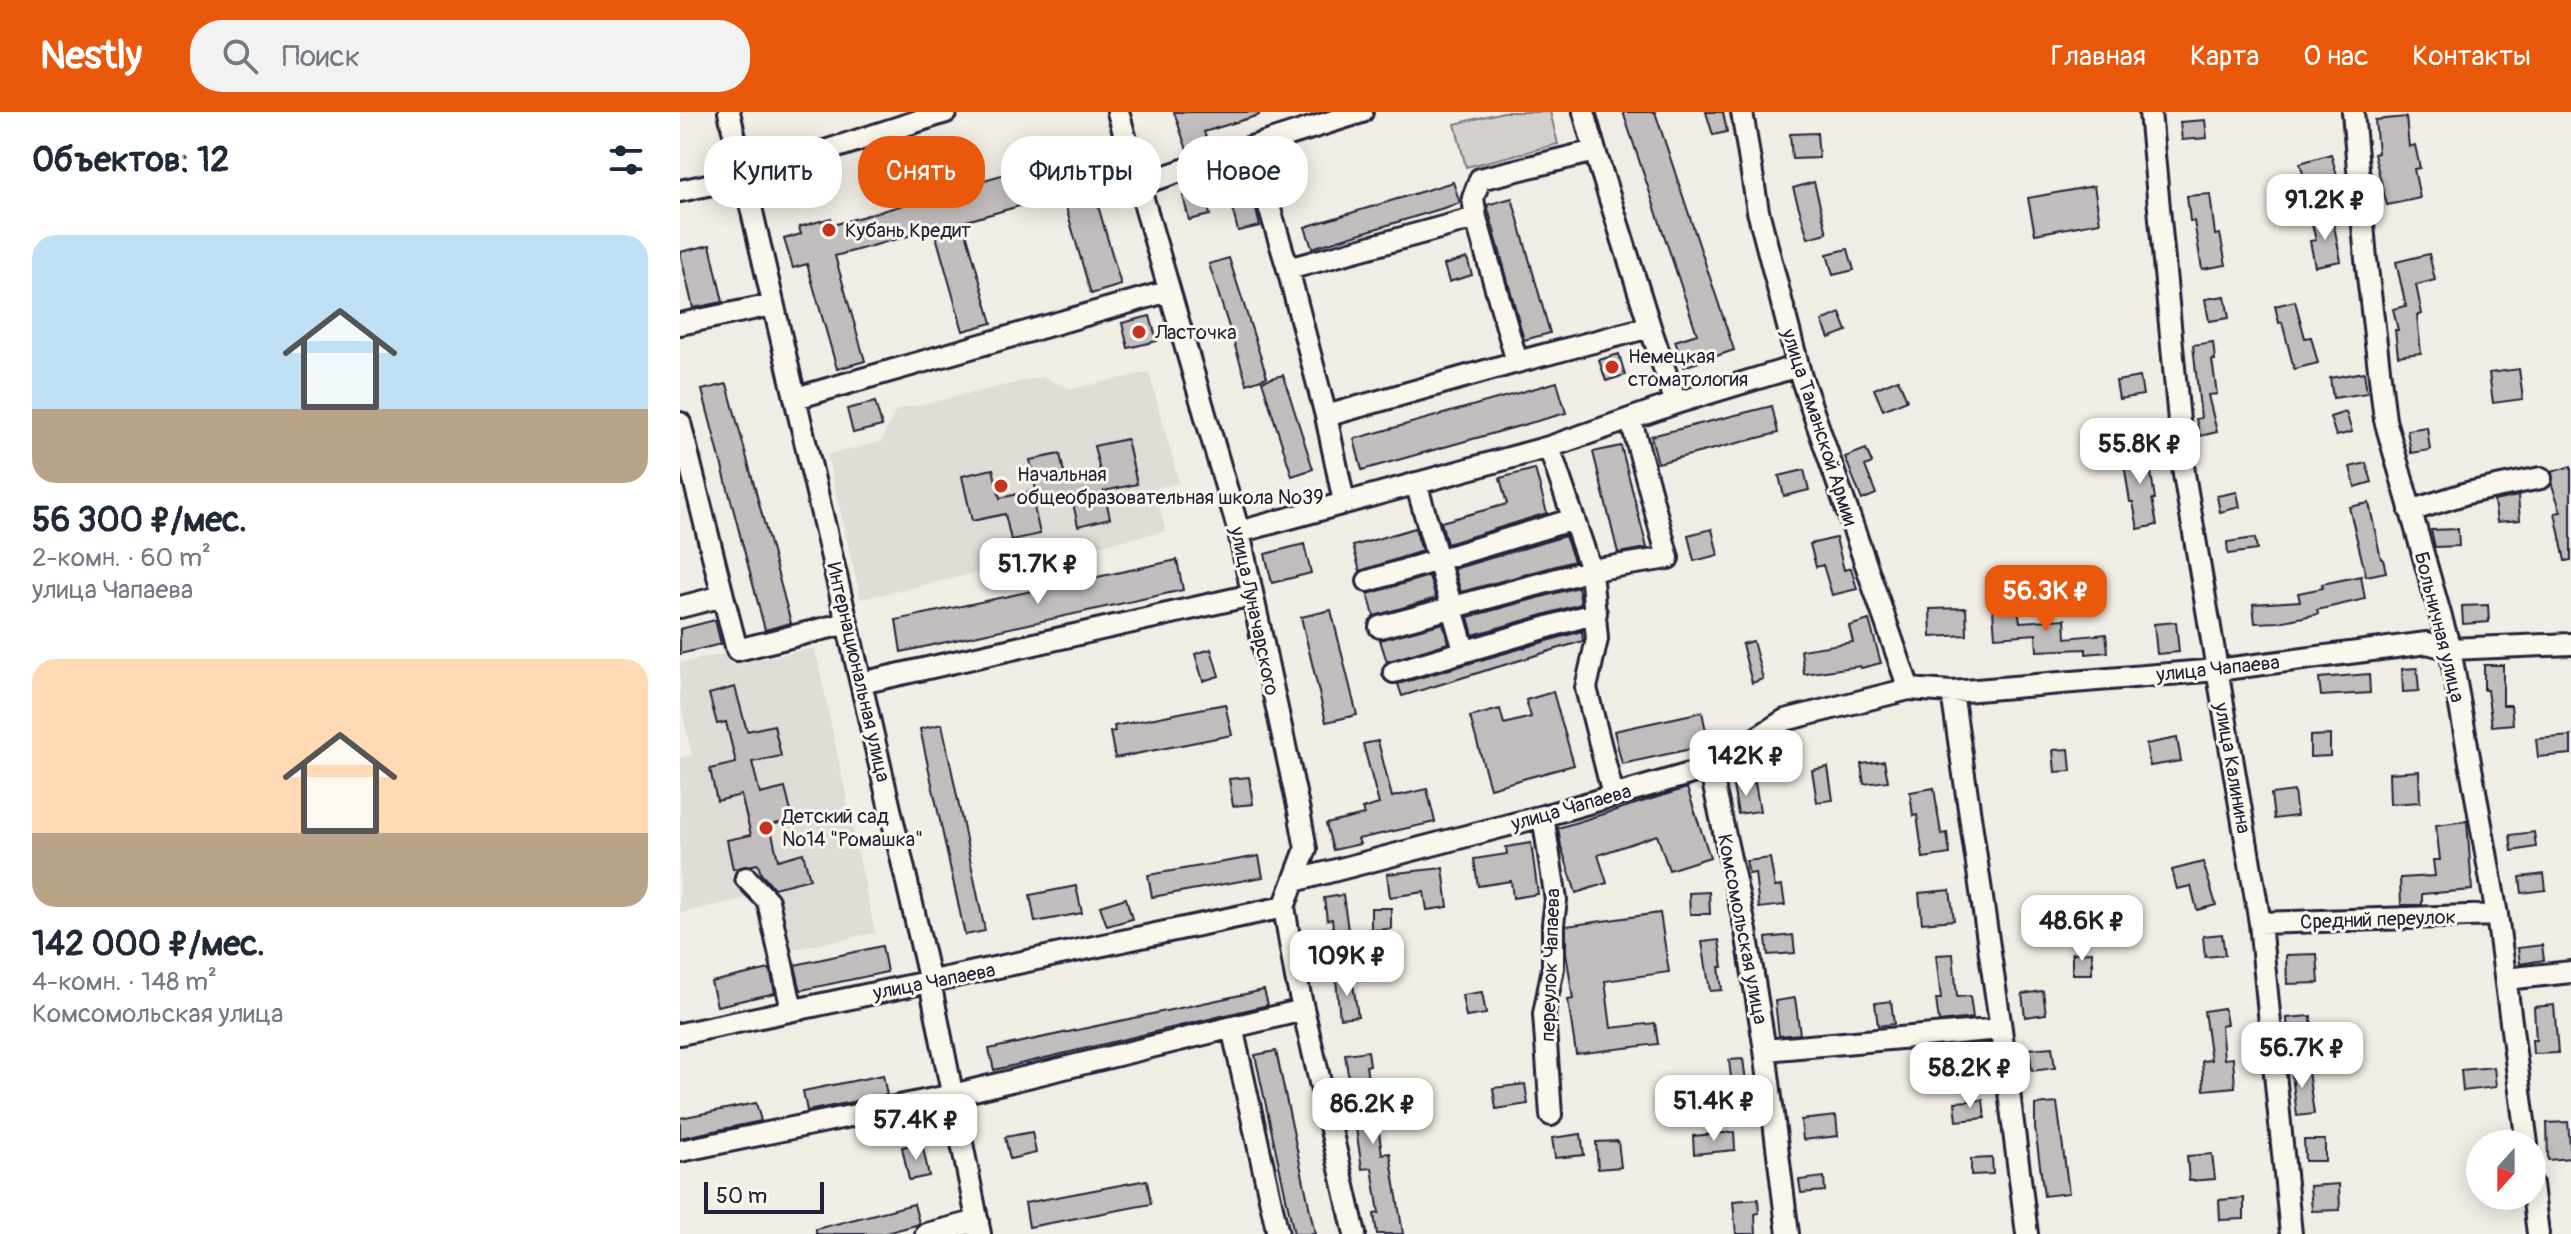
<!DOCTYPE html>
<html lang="ru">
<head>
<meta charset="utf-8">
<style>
	body { margin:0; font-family:Pangolin,sans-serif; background:#f2f2f3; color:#1f2937; height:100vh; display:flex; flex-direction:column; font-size:30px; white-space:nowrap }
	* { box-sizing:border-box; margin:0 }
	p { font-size:26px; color:#747a83 }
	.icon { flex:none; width:44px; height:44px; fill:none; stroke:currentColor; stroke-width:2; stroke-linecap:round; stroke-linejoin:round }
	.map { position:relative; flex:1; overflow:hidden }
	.sheet { display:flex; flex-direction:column; background:#fff; width:680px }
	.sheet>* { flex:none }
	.guide { position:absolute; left:24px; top:24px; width:760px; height:72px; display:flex; gap:16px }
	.needle { width:52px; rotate:201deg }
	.controls { position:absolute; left:1786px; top:1018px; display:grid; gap:16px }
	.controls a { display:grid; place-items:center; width:80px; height:80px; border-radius:50%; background:#fff; box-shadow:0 4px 20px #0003; font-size:40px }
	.scale { position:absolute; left:24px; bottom:20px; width:120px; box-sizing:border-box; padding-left:8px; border:4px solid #22223b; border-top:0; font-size:22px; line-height:28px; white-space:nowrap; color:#22223b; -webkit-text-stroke:6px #fbf7ec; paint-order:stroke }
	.price { position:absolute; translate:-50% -68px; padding:0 18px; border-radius:16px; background:#fff; color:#222; font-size:26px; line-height:52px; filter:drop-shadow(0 2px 4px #0008) }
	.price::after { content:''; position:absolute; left:50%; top:48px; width:24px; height:18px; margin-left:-12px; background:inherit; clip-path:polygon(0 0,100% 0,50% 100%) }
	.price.on { background:#ea580c; color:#fff }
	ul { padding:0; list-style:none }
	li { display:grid; align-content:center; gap:16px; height:424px; padding:0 32px }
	li span { display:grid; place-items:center; height:248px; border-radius:24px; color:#555 }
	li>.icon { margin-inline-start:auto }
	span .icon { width:144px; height:144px; fill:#fffc; stroke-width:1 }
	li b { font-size:34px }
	h2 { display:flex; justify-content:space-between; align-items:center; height:96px; padding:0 32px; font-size:34px }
	.chip { padding:0 28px; border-radius:32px; background:#fff; box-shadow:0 4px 20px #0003; font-size:28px; line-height:72px }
	.chip.on { background:#ea580c; color:#fff }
	header { display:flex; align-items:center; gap:48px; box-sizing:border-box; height:112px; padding:0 40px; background:#ea580c; color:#fff }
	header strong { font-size:38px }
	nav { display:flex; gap:44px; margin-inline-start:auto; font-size:28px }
	.search { width:560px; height:72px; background:#f2f2f3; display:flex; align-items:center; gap:20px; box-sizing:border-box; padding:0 28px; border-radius:32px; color:#747a83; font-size:30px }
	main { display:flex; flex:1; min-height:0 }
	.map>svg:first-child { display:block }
</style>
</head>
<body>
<header>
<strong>Nestly</strong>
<div class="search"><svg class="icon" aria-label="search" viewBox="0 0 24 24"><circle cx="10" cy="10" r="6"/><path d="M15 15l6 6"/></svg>Поиск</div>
<nav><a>Главная</a><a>Карта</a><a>О нас</a><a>Контакты</a></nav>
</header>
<main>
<section class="sheet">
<h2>Объектов: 12<svg class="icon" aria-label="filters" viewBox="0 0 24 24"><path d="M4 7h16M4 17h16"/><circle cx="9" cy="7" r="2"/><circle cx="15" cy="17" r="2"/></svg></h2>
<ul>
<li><span style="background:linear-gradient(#bfe0f5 70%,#b9a48a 0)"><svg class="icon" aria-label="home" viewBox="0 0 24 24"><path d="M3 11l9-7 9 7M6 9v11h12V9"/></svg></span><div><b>56 300 ₽/мес.</b><p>2-комн. · 60 m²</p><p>улица Чапаева</p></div></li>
<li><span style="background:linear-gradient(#ffd9b3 70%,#b9a48a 0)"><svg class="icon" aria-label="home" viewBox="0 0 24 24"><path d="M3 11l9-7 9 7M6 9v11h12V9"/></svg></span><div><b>142 000 ₽/мес.</b><p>4-комн. · 148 m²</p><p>Комсомольская улица</p></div></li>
</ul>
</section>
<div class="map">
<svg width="1891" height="1122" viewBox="0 0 1891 1122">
	<rect width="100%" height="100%" fill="#f2eee5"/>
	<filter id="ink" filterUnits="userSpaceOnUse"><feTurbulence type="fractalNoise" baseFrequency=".0125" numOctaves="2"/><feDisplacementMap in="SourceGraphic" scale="16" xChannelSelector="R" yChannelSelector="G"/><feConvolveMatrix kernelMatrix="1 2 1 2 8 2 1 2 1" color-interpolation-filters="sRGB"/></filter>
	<g filter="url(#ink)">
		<path fill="#e0dcd6" d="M469,260L499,371L476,376L485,419L181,487L147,343L201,330L216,298L362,265L391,277Z
			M135,536L195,821L86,843L73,785L0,801V646L12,643L0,589V551L49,541L52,553Z"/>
		<path fill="#d4d1cc" stroke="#7b7a84" stroke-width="2" d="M823,0H870L878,32L786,55L775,12Z"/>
		<path fill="#c2bebe" stroke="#22223b" stroke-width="2" d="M494,0H578L579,3L524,20L528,31L507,38Z
			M943,0H975L1054,238L1004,255L995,229L1017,222Z
			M1026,0H1043L1047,20L1033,23Z
			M1726,5L1729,35L1735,33L1740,56L1734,57L1740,86L1707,93L1694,42L1698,41L1695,8Z
			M1525,8L1527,26L1502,28L1500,10Z
			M1137,21L1139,46L1112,47L1110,22Z
			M400,31L403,40L418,36L427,68L412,73L441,173L411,182L382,82L283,110L312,211L283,219L254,117L155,144L185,249L157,257L127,152L113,156L104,127L121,122L119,115L151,106L153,113L223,93L222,90L238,85L237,80L281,67L283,74L374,48L372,39Z
			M1651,42L1657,64L1626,72L1620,51Z
			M773,70L780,91L632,136L625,115Z
			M1134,70L1147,121L1128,126L1113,76Z
			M1414,74L1420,110L1355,122L1348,86Z
			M524,79L530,103L509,108L503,84Z
			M1530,82L1535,123L1540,122L1546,153L1522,157L1514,109H1510L1507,84Z
			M832,86L870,221L844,228L807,93Z
			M574,90L580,114L558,119L552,96Z
			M1652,104L1661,149L1635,154L1630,129L1636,128L1631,109Z
			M30,133L43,190L13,196L0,140Z
			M1168,137L1174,158L1153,163L1147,142Z
			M1749,142L1755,168L1736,173L1742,202L1737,204L1741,241L1718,244L1715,218H1718L1713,197L1726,194L1716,150Z
			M549,146L587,265L567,272L529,152Z
			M787,146L792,163L769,170L764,153Z
			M1545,184L1549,206L1529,209L1525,187Z
			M1615,189L1625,226L1631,225L1638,251L1614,257L1602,210L1599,211L1595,194Z
			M1160,201L1167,219L1149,226L1142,209Z
			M470,204L477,229L448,236L442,211Z
			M1533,230L1535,248H1532L1537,282L1528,283L1537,320L1520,324L1516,307L1521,306L1513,233Z
			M939,242L945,263L926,269L919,248Z
			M1839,257L1843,287L1813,291L1809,261Z
			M1684,260L1687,281L1653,286L1650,266Z
			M603,263L633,357L612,364L582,269Z
			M1460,265L1463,283L1439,287L1436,269Z
			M1218,267L1227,288L1203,298L1194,277Z
			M877,270L886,301L682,358L674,327Z
			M47,272L111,511L85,518L22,278Z
			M195,290L202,314L173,321L167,297Z
			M1092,294L1098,321L978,351L971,324Z
			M1666,300L1672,320L1656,324L1650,305Z
			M1747,315L1750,338L1731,341L1727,318Z
			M447,327L457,372L424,379L430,406L398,414L392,386L354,395L360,422L331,428L325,402L292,409L282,364L313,357L320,386L356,378L350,348L380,342L386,370L421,363L414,334Z
			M941,334L967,436L938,441L913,340Z
			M1467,335L1475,387H1472L1477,413L1458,417L1453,390H1450L1442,339Z
			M1186,337L1192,351L1185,354L1196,382L1182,388L1165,345Z
			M1686,351L1692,370L1675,375L1670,355Z
			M1891,354V448L1885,449L1875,401L1881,400L1872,373V360Z
			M855,357L867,401L767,432L761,410L827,392L820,366Z
			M1124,358L1129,378L1104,384L1099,364Z
			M1557,380L1560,395L1540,400L1537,384Z
			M1838,384L1840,408L1817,410L1814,389Z
			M1689,391L1701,447H1703L1706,460L1686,464L1669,395Z
			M735,416L742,439L680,459L673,434Z
			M1032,417L1038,443L1014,449L1008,423Z
			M1778,417L1779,434L1755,435L1751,418Z
			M885,424L894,449L781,480L774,457Z
			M1156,426L1164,458L1171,456L1177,477L1152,483L1143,453L1136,455L1130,432Z
			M1575,426L1577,438L1548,442L1547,430Z
			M624,432L631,461L592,471L585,442Z
			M497,448L503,478L221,540L216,508Z
			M749,464L756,486L694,504L688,482Z
			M1681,464L1685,487L1637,498L1638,502L1599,510L1575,511L1573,492L1620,489L1618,481L1643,476L1642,472Z
			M898,475L901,492L793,523L788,505Z
			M1808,493L1809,510L1783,512L1782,494Z
			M1286,496L1287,523L1251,525L1250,497Z
			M1338,496L1340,510L1385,507L1386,526L1426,522L1428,540L1406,542V537L1357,539L1356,522L1315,525L1313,498Z
			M651,498L677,603L646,610L621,505Z
			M35,508L41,532L0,542V517Z
			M1189,508L1201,551L1181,556L1180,554L1124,562L1121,538L1173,530L1169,514Z
			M1496,510L1499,540L1477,542L1474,512Z
			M763,511L768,531L707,550L700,528Z
			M902,519L903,529L722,584L718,572Z
			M1073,529L1083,567L1072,571L1062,532Z
			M531,537L539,564L523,569L515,542Z
			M1804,553H1823V593H1831L1833,612L1812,614L1807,578H1804Z
			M1737,556L1739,579L1723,580L1722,557Z
			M1689,562L1690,581L1641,584L1639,566Z
			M55,575L67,619L94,613L101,644L72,650L80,682L105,676L113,708L90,713L98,748L123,741L130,767L94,776L81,762L78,752L53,757L47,728L71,723L61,683L37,689L30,657L56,651L46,610L37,612L29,582Z
			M873,580L894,653L810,676L790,605L820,597L824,612L851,605L846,588Z
			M545,592L552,623L435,646L430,620L435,619L434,614Z
			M1022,600L1029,633L942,652L934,619Z
			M262,612L305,819L285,823L240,617Z
			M1650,623V644L1630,645V624Z
			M1891,624V642L1858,645L1856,627Z
			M1497,626L1501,649L1470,654L1466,632Z
			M698,629L712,685L747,677L755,710L678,727L680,732L653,738L646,712L684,703L682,697L699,692L683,632Z
			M1389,637L1391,659L1375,660L1373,638Z
			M1204,649L1208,669L1184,672L1181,652Z
			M1148,655L1153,688L1137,690L1132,658Z
			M1739,659L1740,690L1710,692L1709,661Z
			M569,665L573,692L553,694L549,667Z
			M1075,671L1080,699L1058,702L1053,674Z
			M1007,676L1030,745L989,758L977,723L918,743L927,771L896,781L881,734L878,716Z
			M1254,676L1261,722L1267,721L1270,742L1243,746L1237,703L1233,704L1230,680Z
			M1614,679L1617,704L1594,707L1591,682Z
			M1787,709L1792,778L1742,782V793H1721L1720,766L1755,764L1753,748H1760L1756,713Z
			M1854,720L1856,735L1832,739L1830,723Z
			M851,731L858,782L833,786L831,769L798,774L794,747L827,742L826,735Z
			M579,744L583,765L472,785L468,763Z
			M1090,746L1095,775L1102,774L1105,793L1079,796L1075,761L1069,762L1066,749Z
			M1523,750L1536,793L1517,798L1511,774L1497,777L1492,758Z
			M763,756L768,795L747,798L744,780L710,785L707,762Z
			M1864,762L1866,778L1842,781L1840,765Z
			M396,774L402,801L355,810L350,783Z
			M1270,778L1274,808L1242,811L1239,781Z
			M1029,780L1030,802H1010L1009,781Z
			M663,783L670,832L655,834L652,807L647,808L644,786Z
			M446,786L452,807L427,814L420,794Z
			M691,796H711V817L691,818Z
			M980,801L989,860L925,869L931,916L975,911L978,932L896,942L888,888L893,887L886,840V814Z
			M1542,822L1545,843L1525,845L1523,824Z
			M1113,823L1115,841L1088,843L1086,826Z
			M1039,828L1043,855H1039L1042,878L1030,879L1022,830Z
			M1862,833L1864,848L1840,852L1838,836Z
			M202,834L207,860L122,878L120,876L115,853Z
			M1412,840V862H1392V841Z
			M1273,842L1277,885L1290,884L1293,906L1259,910L1256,887H1261L1256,843Z
			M1637,842L1639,871L1607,872L1606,843Z
			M90,857L95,881L37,894L31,870Z
			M672,866L678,904L660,906L656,868Z
			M584,878L588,893L314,958L309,937Z
			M1363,879L1366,902L1345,905L1342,882Z
			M802,880L806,902L786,905L782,883Z
			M1115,886L1120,922L1099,924L1095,889Z
			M1211,889L1214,912L1198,914L1195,891Z
			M1874,893L1878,941L1853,942L1852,928H1856L1854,895Z
			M1544,896L1547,912L1541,913L1544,947L1553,946L1555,975L1524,978L1522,949L1531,948L1524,899Z
			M1631,904L1632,925L1608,926L1607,906Z
			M1372,935L1375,956L1352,959L1349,937Z
			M596,939L635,1122H614L575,943Z
			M688,939L690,953L686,954L694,1007L697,1006L702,1042L710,1041L723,1122H697L694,1102L699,1101L692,1056L682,1057L665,942Z
			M1267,939L1269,958L1232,960L1230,942Z
			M1063,947L1069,991L1054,992L1049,948Z
			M1627,952L1634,1002L1617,1004L1611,954Z
			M1814,955L1816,975L1783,979L1781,958Z
			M203,963L207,983L127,999L123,979Z
			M845,972L848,992L816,997L813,976Z
			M1303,988L1305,1006L1277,1009L1275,990Z
			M76,991L81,1009L0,1026V1006Z
			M1377,991L1389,1081L1364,1084L1355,1016V993Z
			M1156,1004L1158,1024L1123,1028L1121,1008Z
			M1888,1010L1891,1046L1868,1048L1867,1011Z
			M352,1020L356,1041L330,1047L325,1025Z
			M1054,1020L1055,1038L1014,1042L1013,1024Z
			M901,1022L904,1043L875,1046L872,1026Z
			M1624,1028H1645V1049H1625Z
			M938,1029L941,1055L918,1057L916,1030Z
			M242,1031L249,1064L229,1068L222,1035Z
			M1532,1042L1535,1067L1509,1069L1507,1044Z
			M1312,1046L1313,1062L1291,1063V1047Z
			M1144,1065L1145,1079L1121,1081L1119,1068Z
			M467,1068L471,1092L349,1115L345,1091Z
			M1659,1072L1660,1098L1632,1099L1630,1074Z
			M1564,1086V1107L1540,1108L1539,1088Z
			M1078,1087L1079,1101L1075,1102L1076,1122H1056L1053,1089Z
			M234,1092L239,1111L236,1113L202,1122H136V1117Z"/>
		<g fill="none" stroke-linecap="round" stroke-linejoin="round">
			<g stroke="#22223b" stroke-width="26">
				<path id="minor" d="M49,0L250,870L300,1122
					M438,0L559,420L619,699L626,737L604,795
					M1062,0L1078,99L1121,265L1229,577
					M1470,0L1504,362L1580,811L1611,1122
					M1673,0L1686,147L1705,308L1770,537L1817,803L1847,1032
					M571,35L682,0
					M459,73L571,35L608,157L796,106L837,250L646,304L664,390
					M0,79L64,65L266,0
					M796,106L793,86L800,67L915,39L904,0
					M608,157L646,304
					M0,212L92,193
					M970,215L996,291
					M837,250L970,215L915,39
					M116,286L489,179
					M0,311L43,484
					M869,335L911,458L917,527L906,576L933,683
					M736,371L784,538
					M1730,399L1787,381L1861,366
					M559,420L869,335L996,291L1118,254
					M688,469L894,407
					M0,495L43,484L57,538L167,511
					M700,515L911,458L988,446L951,308
					M714,560L916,501
					M181,571L572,483
					M1272,580L1321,917L1347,1122
					M1030,656L1066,819L1085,938L1108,1122
					M863,704L876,788L873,812V856L864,902L871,1003
					M66,766L88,789L112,898
					M614,769L863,704L1030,656L1105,608L1229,577L1272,580L1537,558L1747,531L1770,537L1891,532
					M604,795L616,866L675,1122
					M1580,811L1817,803
					M1826,867L1891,860
					M552,915L598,1122
					M0,922L604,795
					M1085,938L1321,917
					M0,1039L273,983L623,898
					M1852,1072L1858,1122
					M246,1122L298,1109"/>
			</g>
			<use href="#minor" stroke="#fbf7ec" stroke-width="20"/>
		</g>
	</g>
	<g fill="#c8321e" stroke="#fbf7ec" stroke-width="3">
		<circle cx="149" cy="118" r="8"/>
		<circle cx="459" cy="220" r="8"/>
		<circle cx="932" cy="255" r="8"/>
		<circle cx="321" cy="374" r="8"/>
		<circle cx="86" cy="716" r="8"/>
	</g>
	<g text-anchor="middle" stroke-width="6" stroke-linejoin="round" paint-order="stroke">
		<g font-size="20" fill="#22223b" stroke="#fbf7ec" text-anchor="start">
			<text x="165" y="125">Кубань Кредит</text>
			<text x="475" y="227">Ласточка</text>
			<text x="948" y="251">Немецкая<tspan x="948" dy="23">стоматология</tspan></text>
			<text x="337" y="369">Начальная<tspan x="337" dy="23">общеобразовательная школа №39</tspan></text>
			<text x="102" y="711">Детский сад<tspan x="102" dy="23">№14 "Ромашка"</tspan></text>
		</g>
		<g font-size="20" fill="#22223b" stroke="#fbf7ec">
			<text transform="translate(1140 315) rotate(72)" y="7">улица Таманской Армии</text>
			<text transform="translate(575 499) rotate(78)" y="7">улица Луначарского</text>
			<text transform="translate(1760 515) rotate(76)" y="7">Больничная улица</text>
			<text transform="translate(1538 556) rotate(-6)" y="7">улица Чапаева</text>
			<text transform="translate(179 560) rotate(77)" y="7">Интернациональная улица</text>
			<text transform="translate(1553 656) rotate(80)" y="7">улица Калинина</text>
			<text transform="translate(891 695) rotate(-16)" y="7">улица Чапаева</text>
			<text transform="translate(1698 807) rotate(-2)" y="7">Средний переулок</text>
			<text transform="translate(1063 817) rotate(79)" y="7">Комсомольская улица</text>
			<text transform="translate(870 853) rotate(-88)" y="7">переулок Чапаева</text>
			<text transform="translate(254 869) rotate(-11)" y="7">улица Чапаева</text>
		</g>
	</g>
</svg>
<div class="controls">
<a><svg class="needle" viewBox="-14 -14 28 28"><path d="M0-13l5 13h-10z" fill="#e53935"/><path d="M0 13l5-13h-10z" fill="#747a83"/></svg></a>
</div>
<div class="scale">50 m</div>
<b class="price" style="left:1645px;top:130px">91.2K ₽</b>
<b class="price" style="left:1460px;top:374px">55.8K ₽</b>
<b class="price" style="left:358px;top:494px">51.7K ₽</b>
<b class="price on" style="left:1366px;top:521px">56.3K ₽</b>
<b class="price" style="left:1066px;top:686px">142K ₽</b>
<b class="price" style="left:1402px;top:851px">48.6K ₽</b>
<b class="price" style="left:667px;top:886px">109K ₽</b>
<b class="price" style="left:1622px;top:978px">56.7K ₽</b>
<b class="price" style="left:1290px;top:998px">58.2K ₽</b>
<b class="price" style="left:1034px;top:1031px">51.4K ₽</b>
<b class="price" style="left:693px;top:1034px">86.2K ₽</b>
<b class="price" style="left:236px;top:1050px">57.4K ₽</b>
<div class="guide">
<a class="chip">Купить</a>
<a class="chip on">Снять</a>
<a class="chip">Фильтры</a>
<a class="chip">Новое</a>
</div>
</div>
</main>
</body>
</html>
